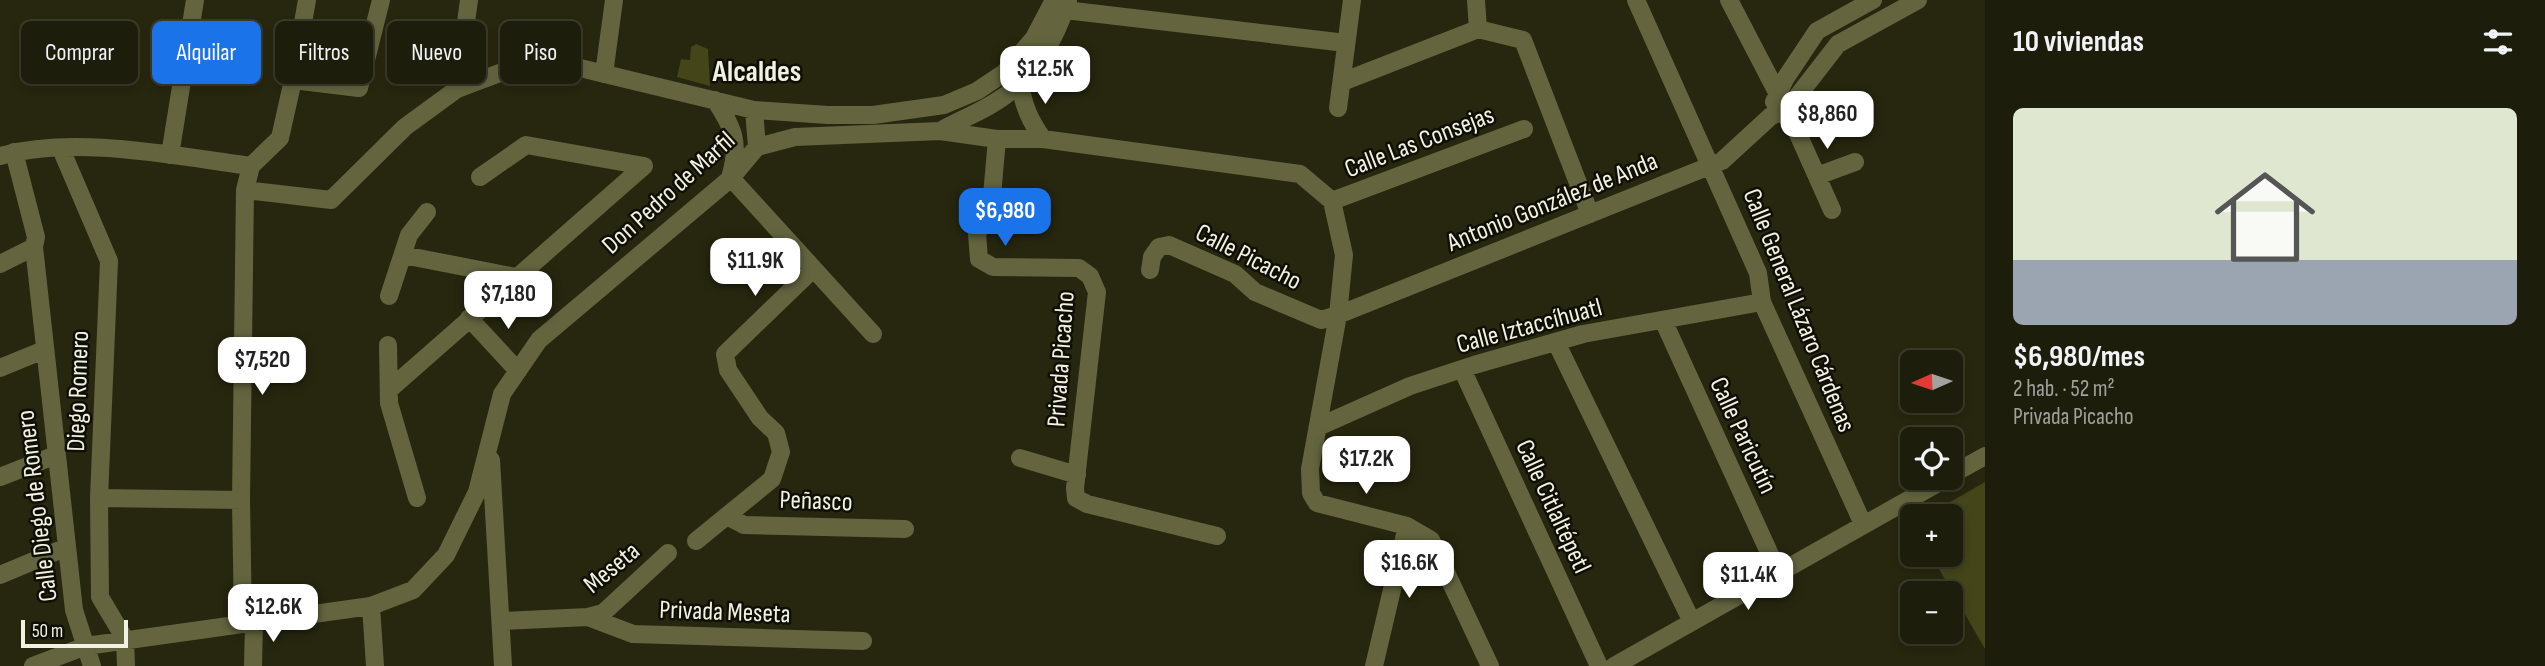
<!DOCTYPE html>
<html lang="es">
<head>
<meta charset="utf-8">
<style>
	body { margin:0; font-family:"Sofia Sans Condensed",sans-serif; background:#252614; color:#f1f3f6; height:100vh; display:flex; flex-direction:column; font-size:26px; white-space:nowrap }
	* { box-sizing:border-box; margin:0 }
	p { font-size:23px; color:#a0a29d }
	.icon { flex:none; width:38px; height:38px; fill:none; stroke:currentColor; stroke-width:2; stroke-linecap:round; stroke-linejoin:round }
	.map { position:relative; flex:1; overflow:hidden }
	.sheet { display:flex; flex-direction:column; background:#1d1d0b; width:560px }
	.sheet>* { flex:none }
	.guide { position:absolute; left:21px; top:21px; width:665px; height:63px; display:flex; gap:14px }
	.needle { width:46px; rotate:267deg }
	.fabs { position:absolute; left:1900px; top:350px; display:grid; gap:14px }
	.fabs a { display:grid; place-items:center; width:63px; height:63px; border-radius:10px; background:#1d1d0b; box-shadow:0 4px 10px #0003,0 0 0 2px #3b3b2c; font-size:35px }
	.scale { position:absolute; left:21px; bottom:18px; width:107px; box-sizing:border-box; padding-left:7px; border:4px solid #f2f2e4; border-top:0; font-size:19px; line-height:24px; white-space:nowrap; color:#f2f2e4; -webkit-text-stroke:5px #0f0f06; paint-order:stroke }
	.price { position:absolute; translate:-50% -60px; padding:0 16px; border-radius:14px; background:#fff; color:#222; font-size:23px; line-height:46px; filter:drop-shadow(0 2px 4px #0008) }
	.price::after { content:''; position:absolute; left:50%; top:42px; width:21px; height:16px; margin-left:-10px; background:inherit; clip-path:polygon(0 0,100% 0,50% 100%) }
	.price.on { background:#1a73e8; color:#fff }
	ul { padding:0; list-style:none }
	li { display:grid; align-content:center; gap:14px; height:371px; padding:0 28px }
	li+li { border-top:2px solid #3b3b2c }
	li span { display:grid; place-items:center; height:217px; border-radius:10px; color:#555 }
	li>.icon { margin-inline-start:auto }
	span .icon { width:126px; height:126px; fill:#fffc; stroke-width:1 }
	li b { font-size:30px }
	h2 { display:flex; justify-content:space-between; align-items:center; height:84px; padding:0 28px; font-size:30px }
	.chip { padding:0 24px; border-radius:10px; background:#1d1d0b; box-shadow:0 4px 10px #0003,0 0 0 2px #3b3b2c; font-size:24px; line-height:63px }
	.chip.on { background:#1a73e8; color:#fff }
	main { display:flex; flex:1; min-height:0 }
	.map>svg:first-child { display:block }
</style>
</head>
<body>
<main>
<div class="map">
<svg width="1985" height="666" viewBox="0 0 1985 666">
	<rect width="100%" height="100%" fill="#27270f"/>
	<path fill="#45451a" d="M696,44L708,49L710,86L677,77L681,59L690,60L691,47Z
		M1985,482V649L1931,555H1951V516H1926Z"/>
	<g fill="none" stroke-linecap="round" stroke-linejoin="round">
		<path stroke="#64653f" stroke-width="18" d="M1476,0L1478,29
			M1636,0L1758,273L1762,302L1863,524
			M1729,0L1794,125L1832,210
			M1052,5L1065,10L1346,43
			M1478,29L1523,40L1590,214
			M604,74L614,0
			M293,80L359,88L381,0
			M1342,82L1478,29
			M1020,83C1023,105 1030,121 1043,139
			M457,89L469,0
			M715,100C733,127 740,143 731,174
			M1774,102L1785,79L1817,31L1873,0
			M1338,108L1352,0
			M754,110L757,147
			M1786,111L1838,44L1918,0
			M940,131C963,118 991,108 1011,91C1039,69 1057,34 1068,1
			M997,139L991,207L977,234L979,259L993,267L1079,268L1090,276L1097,292L1075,488L1076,498L1087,504L1217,536
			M61,149L109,261L99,498L100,597L125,639L126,666
			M14,152L36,237L34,247L74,610L92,666
			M170,155L195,0
			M0,156C75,135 174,156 251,166
			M251,166L280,138L293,80L307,0
			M1817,176L1855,162
			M480,177L526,145L644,166
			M731,178L873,334
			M245,190L331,200L405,127L457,89L518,66L580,68L754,110L828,115H873L944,105L977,91L1004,73L1034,38L1054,0
			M1332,201L1524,129
			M403,255L516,277
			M0,264L34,247
			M1150,270L1152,257L1159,247L1169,245L1235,274L1255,292L1321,320L1338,315L1722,161L1771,116L1786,111
			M389,296L409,235L427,212
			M469,318L518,371
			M1663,320L1778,572
			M1556,342L1692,622
			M388,345L389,403L417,498
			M0,368L44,350
			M1462,369L1599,666
			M390,389L644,166
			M1318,427L1410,386L1474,365L1583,334L1762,302
			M1020,458L1077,475
			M491,460L503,666
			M1951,475L1985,456
			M0,477L56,455
			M99,498L241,500
			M727,516L744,525L905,529
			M696,541L772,479L781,452L776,433L760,418L728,370L725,354L812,270
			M0,575L67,547
			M371,606L375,666
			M588,617L633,634L863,641
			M501,621L588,617L603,613L668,553
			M243,624L241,500L245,190L251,166
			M33,666L86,646L371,606L413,590L446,555L477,492L502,394L539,340L731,178L757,147L795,137L940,131L997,139H1043L1300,174L1332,201L1344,255L1338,315L1310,469L1311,493L1317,503L1407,526L1431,540L1490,666
			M253,666L254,622
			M1374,666L1407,526
			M1614,666L1947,478"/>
	</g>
	<g text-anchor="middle" stroke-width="5" stroke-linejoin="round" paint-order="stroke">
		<g font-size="26" fill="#f2f2e4" stroke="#0f0f06">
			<text transform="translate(1419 141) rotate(-21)" y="9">Calle Las Consejas</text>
			<text transform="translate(668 192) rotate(-42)" y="9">Don Pedro de Marfil</text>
			<text transform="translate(1552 201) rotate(-22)" y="9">Antonio González de Anda</text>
			<text transform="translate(1249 256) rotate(27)" y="9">Calle Picacho</text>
			<text transform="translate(1800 310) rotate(68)" y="9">Calle General Lázaro Cárdenas</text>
			<text transform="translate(1529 325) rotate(-15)" y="9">Calle Iztaccíhuatl</text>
			<text transform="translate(1060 359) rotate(-86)" y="9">Privada Picacho</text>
			<text transform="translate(77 391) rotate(-88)" y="9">Diego Romero</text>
			<text transform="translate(1744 435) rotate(65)" y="9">Calle Paricutín</text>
			<text transform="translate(816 500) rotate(2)" y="9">Peñasco</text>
			<text transform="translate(36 506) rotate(-97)" y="9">Calle Diego de Romero</text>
			<text transform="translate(1554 506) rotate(65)" y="9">Calle Citlaltépetl</text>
			<text transform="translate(611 567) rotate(-40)" y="9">Meseta</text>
			<text transform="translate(725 611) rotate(2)" y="9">Privada Meseta</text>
		</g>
		<g font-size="30" font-weight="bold" fill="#f2f2e4" stroke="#0f0f06">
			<text x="757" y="81">Alcaldes</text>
		</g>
	</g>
</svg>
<div class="fabs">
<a><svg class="needle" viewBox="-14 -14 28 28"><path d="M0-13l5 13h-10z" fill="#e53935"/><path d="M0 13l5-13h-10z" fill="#a0a29d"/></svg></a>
<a><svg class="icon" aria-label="locate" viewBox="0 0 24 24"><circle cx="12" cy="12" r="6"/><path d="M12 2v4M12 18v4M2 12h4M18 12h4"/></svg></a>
<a>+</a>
<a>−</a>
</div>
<div class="scale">50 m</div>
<b class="price" style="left:1045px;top:106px">$12.5K</b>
<b class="price" style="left:1827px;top:151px">$8,860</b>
<b class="price on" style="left:1005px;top:248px">$6,980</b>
<b class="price" style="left:755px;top:298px">$11.9K</b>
<b class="price" style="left:508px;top:331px">$7,180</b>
<b class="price" style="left:262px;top:397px">$7,520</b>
<b class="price" style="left:1366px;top:496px">$17.2K</b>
<b class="price" style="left:1409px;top:600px">$16.6K</b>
<b class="price" style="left:1748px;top:612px">$11.4K</b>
<b class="price" style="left:273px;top:644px">$12.6K</b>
<div class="guide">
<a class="chip">Comprar</a>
<a class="chip on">Alquilar</a>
<a class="chip">Filtros</a>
<a class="chip">Nuevo</a>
<a class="chip">Piso</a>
</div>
</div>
<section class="sheet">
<h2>10 viviendas<svg class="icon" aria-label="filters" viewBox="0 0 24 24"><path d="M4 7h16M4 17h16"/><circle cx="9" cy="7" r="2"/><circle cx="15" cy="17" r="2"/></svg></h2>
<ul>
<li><span style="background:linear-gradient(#dfe7d0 70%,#9aa5b1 0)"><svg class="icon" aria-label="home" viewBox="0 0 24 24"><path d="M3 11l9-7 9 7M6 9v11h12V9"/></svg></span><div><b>$6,980/mes</b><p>2 hab. · 52 m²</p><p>Privada Picacho</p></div></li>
</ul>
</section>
</main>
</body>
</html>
